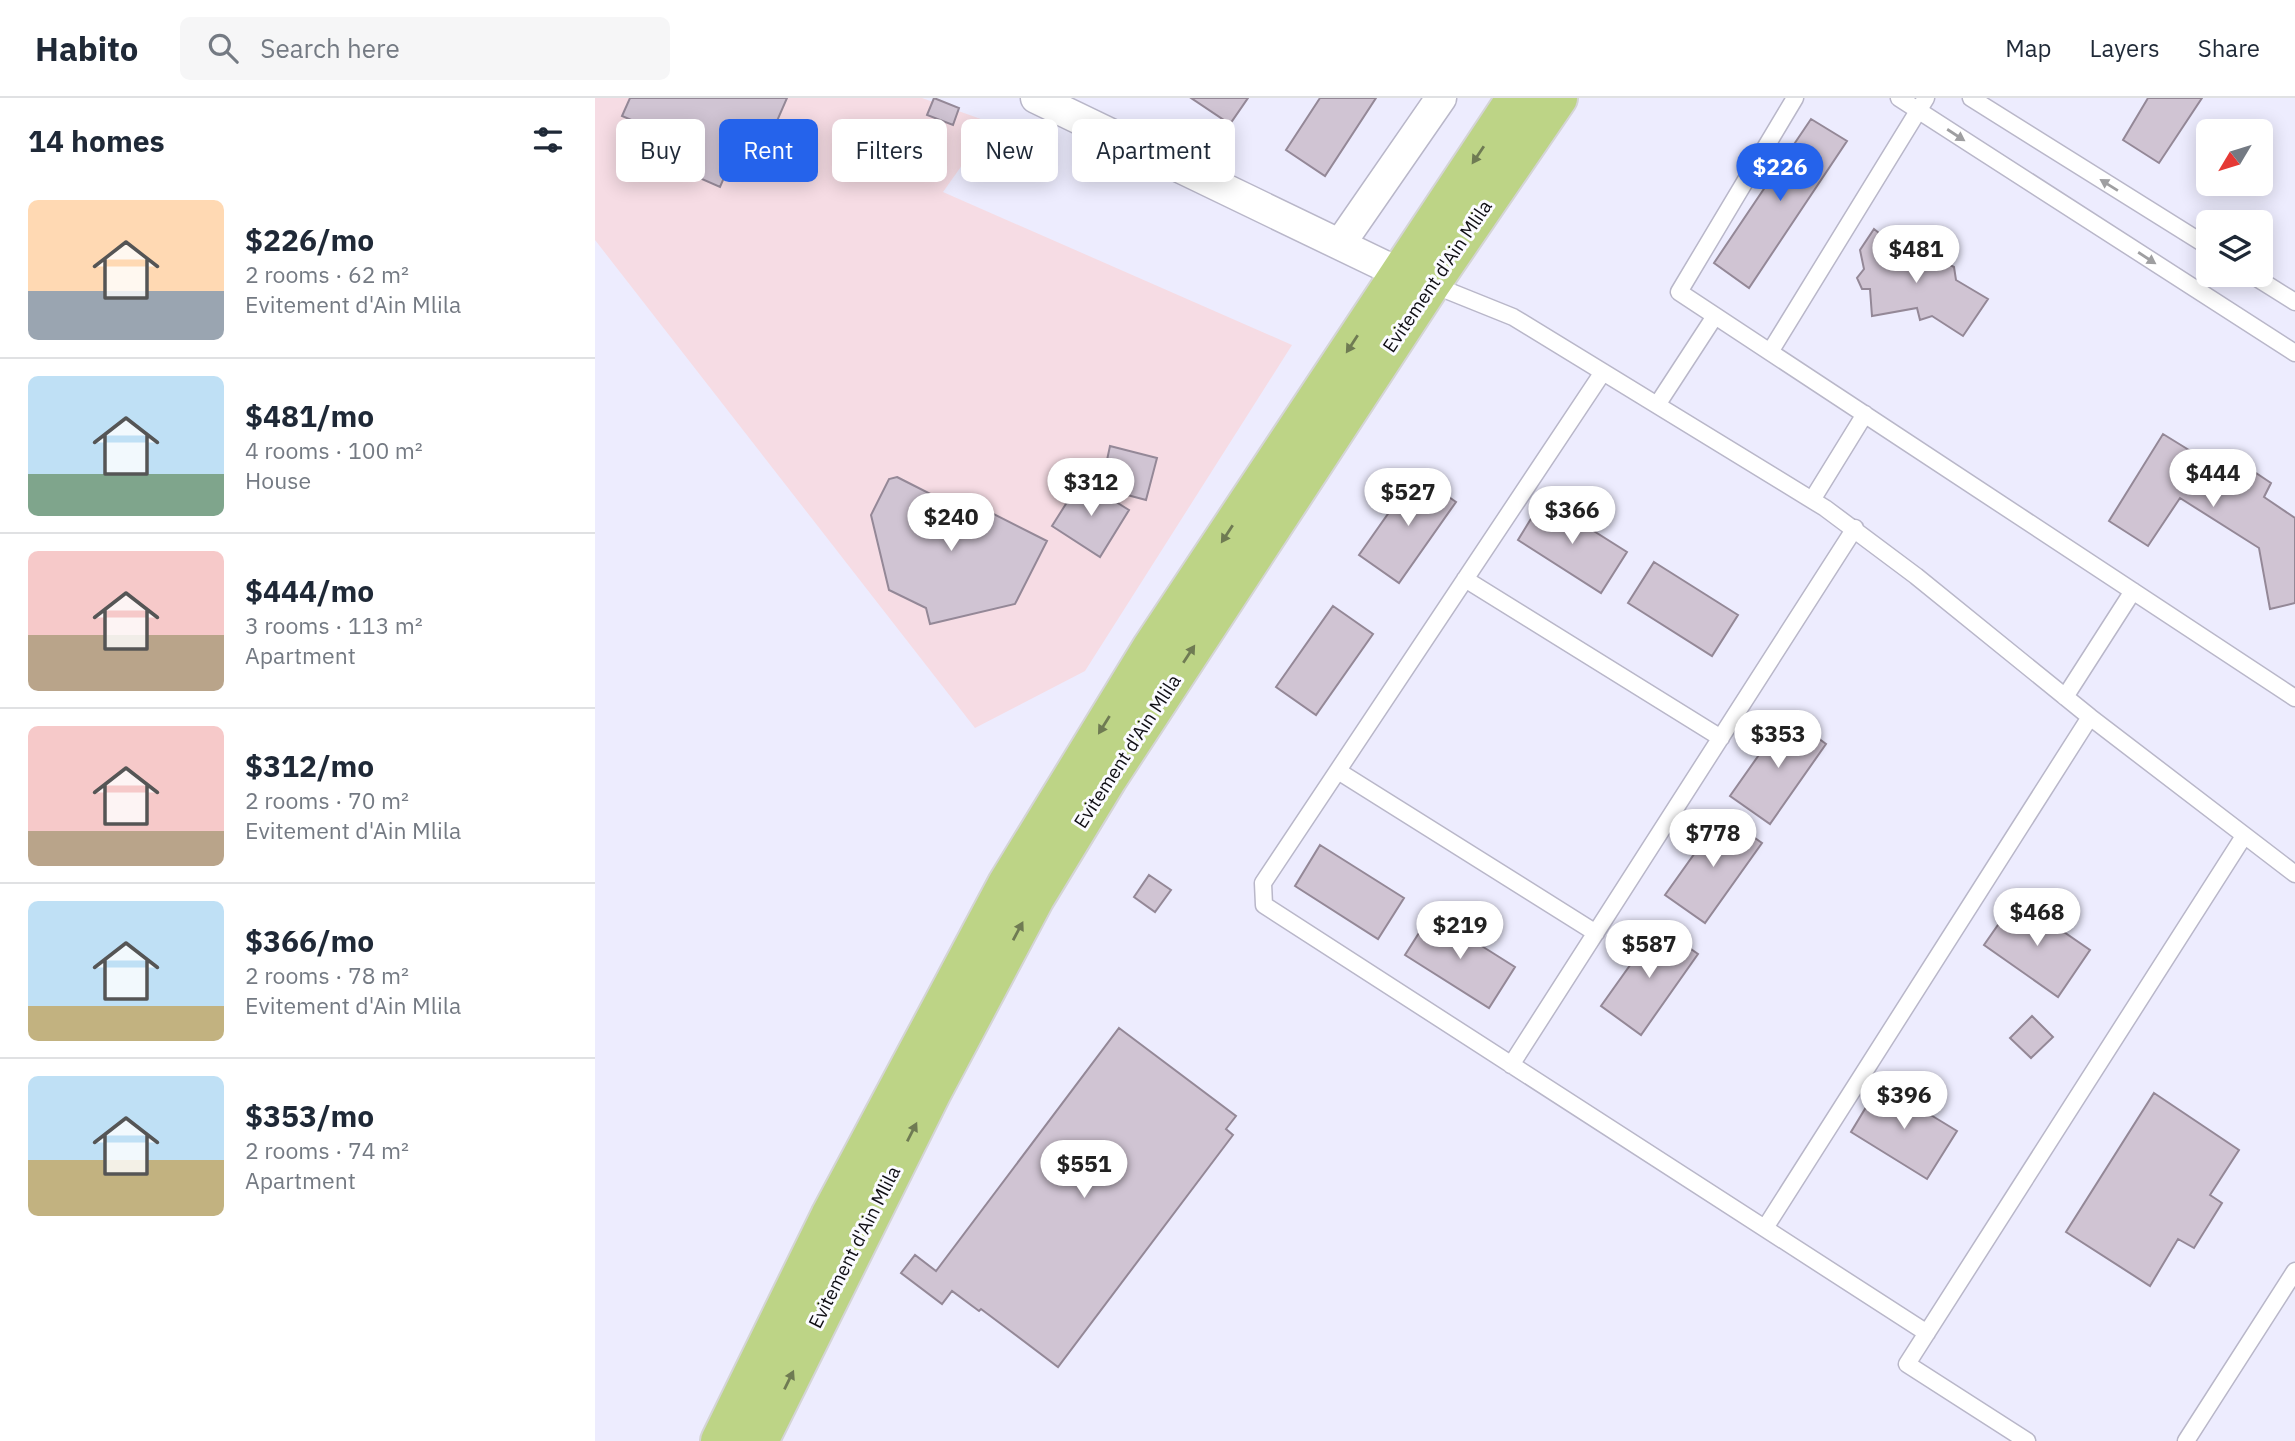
<!DOCTYPE html>
<html lang="en">
<head>
<meta charset="utf-8">
<style>
	body { margin:0; font-family:"IBM Plex Sans",sans-serif; background:#f6f6f7; color:#1f2937; height:100vh; display:flex; flex-direction:column; font-size:26px; white-space:nowrap }
	* { box-sizing:border-box; margin:0 }
	p { font-size:23px; color:#747a83 }
	.icon { flex:none; width:38px; height:38px; fill:none; stroke:currentColor; stroke-width:2; stroke-linecap:round; stroke-linejoin:round }
	.map { position:relative; flex:1; overflow:hidden }
	.side { display:flex; flex-direction:column; background:#fff; width:595px }
	.side>* { flex:none }
	.top-card { position:absolute; left:21px; top:21px; width:665px; height:63px; display:flex; gap:14px }
	.needle { width:46px; rotate:232deg }
	.buttons { position:absolute; left:1601px; top:21px; display:grid; gap:14px }
	.buttons a { display:grid; place-items:center; width:77px; height:77px; border-radius:10px; background:#fff; box-shadow:0 4px 18px #0003; font-size:35px }
	.price { position:absolute; translate:-50% -60px; padding:0 16px; border-radius:24px; background:#fff; color:#222; font-size:23px; line-height:46px; filter:drop-shadow(0 2px 4px #0008) }
	.price::after { content:''; position:absolute; left:50%; top:42px; width:21px; height:16px; margin-left:-10px; background:inherit; clip-path:polygon(0 0,100% 0,50% 100%) }
	.price.selected { background:#2563eb; color:#fff }
	ul { padding:0; list-style:none }
	li { display:flex; align-items:center; gap:21px; height:175px; padding:0 28px }
	li+li { border-top:2px solid #e0e1e3 }
	li span { display:grid; place-items:center; flex:none; width:196px; height:140px; border-radius:10px; color:#555 }
	li>.icon { margin-inline-start:auto }
	span .icon { width:84px; height:84px; fill:#fffc; stroke-width:1 }
	li b { font-size:30px }
	h2 { display:flex; justify-content:space-between; align-items:center; height:84px; padding:0 28px; font-size:30px }
	.tag { padding:0 24px; border-radius:10px; background:#fff; box-shadow:0 4px 18px #0003; font-size:24px; line-height:63px }
	.tag.selected { background:#2563eb; color:#fff }
	header { display:flex; align-items:center; gap:42px; box-sizing:border-box; height:98px; padding:0 35px; background:#fff; border-bottom:2px solid #e0e1e3 }
	header strong { font-size:33px }
	nav { display:flex; gap:38px; margin-inline-start:auto; font-size:24px }
	.search { width:490px; height:63px; background:#f6f6f7; display:flex; align-items:center; gap:18px; box-sizing:border-box; padding:0 24px; border-radius:10px; color:#747a83; font-size:26px }
	main { display:flex; flex:1; min-height:0 }
	.map>svg:first-child { display:block }
</style>
</head>
<body>
<header>
<strong>Habito</strong>
<div class="search"><svg class="icon" aria-label="search" viewBox="0 0 24 24"><circle cx="10" cy="10" r="6"/><path d="M15 15l6 6"/></svg>Search here</div>
<nav><a>Map</a><a>Layers</a><a>Share</a></nav>
</header>
<main>
<section class="side">
<h2>14 homes<svg class="icon" aria-label="filters" viewBox="0 0 24 24"><path d="M4 7h16M4 17h16"/><circle cx="9" cy="7" r="2"/><circle cx="15" cy="17" r="2"/></svg></h2>
<ul>
<li><span style="background:linear-gradient(#ffd9b3 65%,#9aa5b1 0)"><svg class="icon" aria-label="home" viewBox="0 0 24 24"><path d="M3 11l9-7 9 7M6 9v11h12V9"/></svg></span><div><b>$226/mo</b><p>2 rooms · 62 m²</p><p>Evitement d'Ain Mlila</p></div></li>
<li><span style="background:linear-gradient(#bfe0f5 70%,#7fa58c 0)"><svg class="icon" aria-label="home" viewBox="0 0 24 24"><path d="M3 11l9-7 9 7M6 9v11h12V9"/></svg></span><div><b>$481/mo</b><p>4 rooms · 100 m²</p><p>House</p></div></li>
<li><span style="background:linear-gradient(#f6c9c9 60%,#b9a48a 0)"><svg class="icon" aria-label="home" viewBox="0 0 24 24"><path d="M3 11l9-7 9 7M6 9v11h12V9"/></svg></span><div><b>$444/mo</b><p>3 rooms · 113 m²</p><p>Apartment</p></div></li>
<li><span style="background:linear-gradient(#f6c9c9 75%,#b9a48a 0)"><svg class="icon" aria-label="home" viewBox="0 0 24 24"><path d="M3 11l9-7 9 7M6 9v11h12V9"/></svg></span><div><b>$312/mo</b><p>2 rooms · 70 m²</p><p>Evitement d'Ain Mlila</p></div></li>
<li><span style="background:linear-gradient(#bfe0f5 75%,#c2b280 0)"><svg class="icon" aria-label="home" viewBox="0 0 24 24"><path d="M3 11l9-7 9 7M6 9v11h12V9"/></svg></span><div><b>$366/mo</b><p>2 rooms · 78 m²</p><p>Evitement d'Ain Mlila</p></div></li>
<li><span style="background:linear-gradient(#bfe0f5 60%,#c2b280 0)"><svg class="icon" aria-label="home" viewBox="0 0 24 24"><path d="M3 11l9-7 9 7M6 9v11h12V9"/></svg></span><div><b>$353/mo</b><p>2 rooms · 74 m²</p><p>Apartment</p></div></li>
</ul>
</section>
<div class="map">
<svg width="1700" height="1343" viewBox="0 0 1700 1343">
	<rect width="100%" height="100%" fill="#edecfe"/>
	<path fill="#f6dce4" d="M0,0H327L397,25L348,94L697,247L490,573L380,630L0,142Z"/>
	<path fill="#d0c4d3" stroke="#948897" stroke-width="2" d="M35,0H192L161,71L137,61L125,89L59,60L69,36L27,18Z
		M339,0L364,10L358,27L332,17Z
		M596,0H653L635,26Z
		M725,0H781L730,78L691,52Z
		M1553,0H1607L1564,65L1528,42Z
		M1216,21L1252,43L1154,190L1119,165Z
		M1279,131L1294,143L1309,141L1313,154L1326,161L1342,160L1359,169L1361,182L1393,201L1368,238L1337,218L1325,222L1322,210L1277,218L1275,191H1267L1262,180L1269,171L1265,152Z
		M1568,336L1628,373L1637,359L1676,385L1669,399L1700,420V505L1675,511L1664,450L1585,400L1553,448L1514,423Z
		M515,348L562,360L551,402L506,390Z
		M821,376L861,404L804,485L764,457Z
		M302,379L355,406L371,402L452,443L420,506L335,526L331,510L294,492L276,417L294,381Z
		M486,382L534,412L505,459L457,428Z
		M948,401L1032,454L1006,495L923,442Z
		M1059,464L1143,517L1117,558L1033,505Z
		M738,508L778,536L721,617L681,589Z
		M1192,617L1231,646L1175,726L1135,698Z
		M1127,717L1167,745L1110,825L1070,797Z
		M725,747L809,800L783,841L700,788Z
		M554,777L576,792L560,814L539,799Z
		M1421,801L1495,852L1463,899L1389,847Z
		M836,816L920,869L894,910L810,857Z
		M1063,828L1103,856L1046,937L1006,908Z
		M1437,918L1458,939L1436,960L1415,940Z
		M524,930L641,1018L631,1031L638,1037L463,1269L386,1211L384,1213L357,1193L347,1206L306,1175L320,1157L341,1173Z
		M1285,986L1362,1033L1332,1081L1256,1034Z
		M1559,995L1644,1052L1615,1097L1627,1105L1599,1150L1583,1141L1555,1188L1471,1134Z"/>
	<g fill="none" stroke-linecap="round" stroke-linejoin="round">
		<g stroke="#b9b7c9" stroke-width="19">
			<path id="lane" d="M1200,0L1084,194L1700,600
				M1304,0L1700,255
				M1376,0L1614,149
				M1657,177L1700,204
				M836,186L918,219L1230,410L1321,478L1495,619L1700,776
				M1175,254L1331,0
				M1008,274L668,785L669,807L1332,1235
				M1062,307L1120,218
				M1217,402L1270,316
				M870,481L1126,640
				M1470,599L1538,493
				M743,673L1001,835
				M916,967L1260,430
				M1170,1130L1495,619
				M1432,1343L1312,1266L1649,738
				M1591,1343L1700,1173"/>
		</g>
		<g stroke="#b9b7c9" stroke-width="33">
			<path id="street" d="M441,0L804,175L826,182
				M745,146L846,0"/>
		</g>
		<g stroke="#d4d4d5" stroke-width="42">
			<path id="highway" d="M125,1343L235,1118L412,786L557,549L921,0
				M164,1343L337,994L440,800L513,680L836,186L963,0"/>
		</g>
		<use href="#lane" stroke="#fff" stroke-width="16"/>
		<use href="#street" stroke="#fff" stroke-width="30"/>
		<use href="#highway" stroke="#bdd486" stroke-width="38"/>
	</g>
	<defs><path id="oneway-solid" d="M-6-.8H1V-3.2L6.5 0L1 3.2V.8H-6Z" transform="scale(1.75)"/></defs>
	<g fill="#9f9fa1">
		<use href="#oneway-solid" transform="translate(1361 37) rotate(33)"/>
		<use href="#oneway-solid" transform="translate(1514 87) rotate(-148)"/>
		<use href="#oneway-solid" transform="translate(1552 160) rotate(33)"/>
	</g>
	<g fill="#6f7b53">
		<use href="#oneway-solid" transform="translate(883 57) rotate(124)"/>
		<use href="#oneway-solid" transform="translate(757 246) rotate(123)"/>
		<use href="#oneway-solid" transform="translate(632 436) rotate(123)"/>
		<use href="#oneway-solid" transform="translate(594 556) rotate(-57)"/>
		<use href="#oneway-solid" transform="translate(509 627) rotate(122)"/>
		<use href="#oneway-solid" transform="translate(423 833) rotate(-62)"/>
		<use href="#oneway-solid" transform="translate(317 1034) rotate(-63)"/>
		<use href="#oneway-solid" transform="translate(194 1282) rotate(-64)"/>
	</g>
	<g text-anchor="middle" stroke-width="6" stroke-linejoin="round" paint-order="stroke">
		<g font-size="19" fill="#0f0e14" stroke="#fbfbff">
			<text transform="translate(842 178) rotate(-56)" y="7">Evitement d'Ain Mlila</text>
			<text transform="translate(532 653) rotate(-57)" y="7">Evitement d'Ain Mlila</text>
			<text transform="translate(259 1149) rotate(-63)" y="7">Evitement d'Ain Mlila</text>
		</g>
	</g>
</svg>
<div class="buttons">
<a><svg class="needle" viewBox="-14 -14 28 28"><path d="M0-13l5 13h-10z" fill="#e53935"/><path d="M0 13l5-13h-10z" fill="#747a83"/></svg></a>
<a><svg class="icon" aria-label="layers" viewBox="0 0 24 24"><path d="M12 4l9 5-9 5-9-5zM3 14l9 5 9-5"/></svg></a>
</div>
<b class="price selected" style="left:1185px;top:105px">$226</b>
<b class="price" style="left:1321px;top:187px">$481</b>
<b class="price" style="left:1618px;top:411px">$444</b>
<b class="price" style="left:496px;top:420px">$312</b>
<b class="price" style="left:813px;top:430px">$527</b>
<b class="price" style="left:977px;top:448px">$366</b>
<b class="price" style="left:356px;top:455px">$240</b>
<b class="price" style="left:1183px;top:672px">$353</b>
<b class="price" style="left:1118px;top:771px">$778</b>
<b class="price" style="left:1442px;top:850px">$468</b>
<b class="price" style="left:865px;top:863px">$219</b>
<b class="price" style="left:1054px;top:882px">$587</b>
<b class="price" style="left:1309px;top:1033px">$396</b>
<b class="price" style="left:489px;top:1102px">$551</b>
<div class="top-card">
<a class="tag">Buy</a>
<a class="tag selected">Rent</a>
<a class="tag">Filters</a>
<a class="tag">New</a>
<a class="tag">Apartment</a>
</div>
</div>
</main>
</body>
</html>
